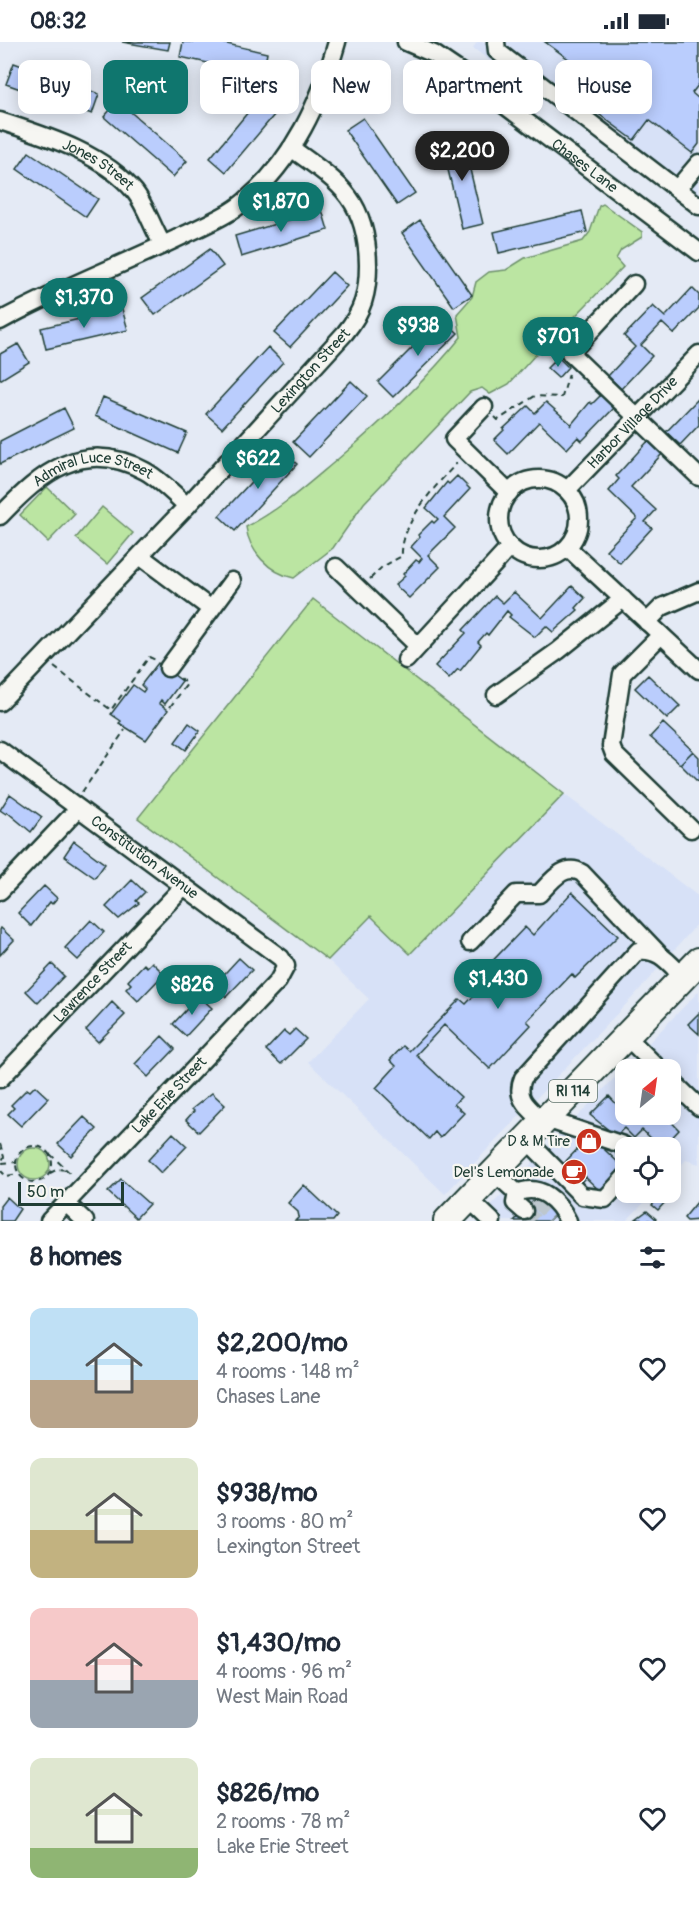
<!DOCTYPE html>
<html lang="en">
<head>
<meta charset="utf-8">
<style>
	body { margin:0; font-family:Pangolin,sans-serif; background:#f2f2f3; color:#1f2937; height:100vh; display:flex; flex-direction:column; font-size:22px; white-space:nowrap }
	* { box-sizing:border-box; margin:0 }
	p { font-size:20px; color:#747a83 }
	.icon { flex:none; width:33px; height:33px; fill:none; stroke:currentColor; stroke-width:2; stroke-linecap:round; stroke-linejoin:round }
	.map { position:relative; height:1179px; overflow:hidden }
	.drawer { display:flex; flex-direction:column; background:#fff; flex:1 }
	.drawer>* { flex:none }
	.top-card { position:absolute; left:18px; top:18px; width:663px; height:54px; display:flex; gap:12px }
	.needle { width:39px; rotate:29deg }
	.fabs { position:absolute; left:615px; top:1017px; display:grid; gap:12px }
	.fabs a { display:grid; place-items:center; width:66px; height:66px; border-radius:12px; background:#fff; box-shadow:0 3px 15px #0003; font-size:30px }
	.scale { position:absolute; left:18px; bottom:15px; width:106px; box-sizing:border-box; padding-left:6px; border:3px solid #1f3d34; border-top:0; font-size:16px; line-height:21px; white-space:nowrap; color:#1f3d34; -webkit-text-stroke:4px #f6f6f2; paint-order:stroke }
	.price { position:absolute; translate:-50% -51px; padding:0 14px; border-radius:21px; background:#0f766e; color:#fff; font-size:20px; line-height:39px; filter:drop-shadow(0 2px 3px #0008) }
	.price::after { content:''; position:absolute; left:50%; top:36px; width:18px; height:14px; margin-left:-9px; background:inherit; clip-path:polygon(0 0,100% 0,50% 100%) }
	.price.current { background:#222; color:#fff }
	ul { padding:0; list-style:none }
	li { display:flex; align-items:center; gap:18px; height:150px; padding:0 30px }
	li span { display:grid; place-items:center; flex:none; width:168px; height:120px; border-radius:12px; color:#555 }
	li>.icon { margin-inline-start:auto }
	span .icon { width:72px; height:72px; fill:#fffc; stroke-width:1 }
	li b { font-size:26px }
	h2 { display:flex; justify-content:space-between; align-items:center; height:72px; padding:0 30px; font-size:26px }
	.tag { padding:0 21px; border-radius:12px; background:#fff; box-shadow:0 3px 15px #0003; font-size:21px; line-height:54px }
	.tag.current { background:#0f766e; color:#fff }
	.status { display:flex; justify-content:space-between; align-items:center; height:42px; padding:0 30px; background:#fff; direction:ltr }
	.status svg { height:16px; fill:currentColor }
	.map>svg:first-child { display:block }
</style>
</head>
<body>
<div class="status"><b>08:32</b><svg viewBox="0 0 49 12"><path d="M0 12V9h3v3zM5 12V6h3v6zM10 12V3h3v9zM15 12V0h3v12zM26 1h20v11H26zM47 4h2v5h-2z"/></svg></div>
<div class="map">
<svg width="699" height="1179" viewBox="0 0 699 1179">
	<rect width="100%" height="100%" fill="#e4eaf5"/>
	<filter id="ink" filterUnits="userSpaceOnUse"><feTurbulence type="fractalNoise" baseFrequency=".0167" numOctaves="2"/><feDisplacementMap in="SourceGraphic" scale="12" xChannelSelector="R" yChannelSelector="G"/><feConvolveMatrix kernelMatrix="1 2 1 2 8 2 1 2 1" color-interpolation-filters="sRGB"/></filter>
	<g filter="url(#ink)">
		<path fill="#d7e1f7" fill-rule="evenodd" d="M477,0H699V174L473,6Z
			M564,752L699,855V880L633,955L445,1152L308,1020L369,957L328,918L371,874L410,911Z
			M699,949V1122L686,1118L671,1133L670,1106H626V1150L654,1151L626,1179H476ZM626,1028H670V1072H626Z"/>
		<path fill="#bbe5a2" stroke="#6d916b" stroke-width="1.5" d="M603,162L642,190V195L621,208L616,217L623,225L554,296L551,294L536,307V312L509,342L490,352L482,346L470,350L364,461L333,506L294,536C269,531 249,509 246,485C281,467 308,442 338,417C383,379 424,341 461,295L457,272L472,255L476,240L489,230L506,228L525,216L583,199L590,190L599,164Z
			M47,445L75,472L48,500L20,473Z
			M102,465L133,491L107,522L76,496Z
			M313,557L564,752L410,912L371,874L328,918L138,776Z
			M18 1122a16 16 0 1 1 32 0a16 16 0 1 1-32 0Z"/>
		<path fill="#bacdfd" stroke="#1f3d34" stroke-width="1.5" d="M122,0H170L168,8Z
			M183,0H218L267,11L263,33L180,15Z
			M545,0H699V42L692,51L699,57V102L692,111L649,78L634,98L558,42L574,21Z
			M14,21L99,52L92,72L6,42Z
			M263,52L280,66L226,130L210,116Z
			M118,59L187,119L173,135L104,75Z
			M363,76L415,151L397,163L345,88Z
			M462,94L483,182L462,187L441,98Z
			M29,110L98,157L86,175L17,127Z
			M322,168L328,188L241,215L235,194Z
			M582,169L587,190L499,211L494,190Z
			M420,178L472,253L454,265L402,191Z
			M210,207L223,224L155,273L142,256Z
			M332,230L347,244L290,305L274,291Z
			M692,246L699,253V266L674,292L662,281L641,303L652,314L621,347L608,334L635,305L624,294L653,264L665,275Z
			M122,267L128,288L46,307L41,286Z
			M442,276L458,291L393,355L378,340Z
			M18,302L29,320L0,338V312Z
			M268,305L283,320L222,386L206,372Z
			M558,315L568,325L558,336L547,326Z
			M351,339L367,354L309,415L293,400Z
			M602,352L615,365L582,399L578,395L567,407L539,380L508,412L494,398L504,388L503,387L528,364L535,371L546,360L571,382L570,384L590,360L592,362Z
			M103,355L187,391L178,411L95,374Z
			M698,357L699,383L680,403L666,390Z
			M64,366L74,386L0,422V399Z
			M648,399L662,412L631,445L656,468L645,480L652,486L620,521L606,508L637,476L609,449L619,437L616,434Z
			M281,408L297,422L235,489L219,474Z
			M457,434L470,447L444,475L455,486L428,513L440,525L409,556L395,543L405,534L403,532L416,518L419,520L422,516L411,505L420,495L418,493L432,479L434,481L438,477L426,466L447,440L449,442Z
			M572,544L585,556L576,566L578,568L553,590L546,584L535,595L509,575L511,573L507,569L488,593L486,591L478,600L481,603L460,629L458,627L449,637L435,624L466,591L463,588L495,554L503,561L514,550L542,576Z
			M158,621L182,639L165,662L161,658L159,661L168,668L146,698L119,681L121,679L111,672L133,643L143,650L145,647L141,643Z
			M648,633L680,664L667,677L635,646Z
			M189,681L200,689L186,708L175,700Z
			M663,681L693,709L680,722L650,695Z
			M693,709L699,715V741L680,722Z
			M10,752L42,775L31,790L7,770L6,772L0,768Z
			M74,799L105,822L95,836L64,814Z
			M132,838L145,850L136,859L139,861L119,877L106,865Z
			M44,844L57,856L52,862L50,860L31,884L18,871Z
			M572,850L618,894L575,936L572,932L527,979L531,983L490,1027L444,983L416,1013L461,1055L454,1062L464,1071L440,1096L435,1090L429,1097L376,1046L396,1024L390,1018L403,1004L409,1009L460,957L466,962L487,940L479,933L525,885L533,893Z
			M91,878L104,890L78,918L65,906Z
			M1,886L14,898L0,913V888Z
			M239,916L252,928L226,955L214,943Z
			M152,920L164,932L138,959L126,947L131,942L128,939L144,922L147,925Z
			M52,922L64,934L38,961L26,949Z
			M199,954L212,966L186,994L173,982Z
			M112,960L125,973L98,1000L86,988Z
			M699,971V992L688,982Z
			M295,987L306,997L281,1022L266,1008L284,989L289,993Z
			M162,994L175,1007L148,1035L135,1022Z
			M35,1044L48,1056L21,1084L8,1072L14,1066L11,1063L27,1047L30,1049Z
			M212,1051L225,1063L199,1090L186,1078L194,1069L192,1067Z
			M609,1054L619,1065L626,1058V1072H664L679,1088L662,1106L642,1088L634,1096L624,1086L616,1094L590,1073Z
			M84,1075L97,1087L71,1114L58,1102Z
			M173,1091L187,1104L161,1131L148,1118Z
			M590,1094L623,1125L600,1149L567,1118Z
			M567,1118L586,1135L580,1141L562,1124Z
			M121,1137L149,1162L136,1176L108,1150Z
			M304,1143L337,1174L333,1179H295L299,1175L298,1170L288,1161Z
			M540,1152L558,1169L548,1179H514Z
			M661,1154L666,1159L658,1168L652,1163Z
			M7,1155L20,1167L12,1179H0V1164Z
			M698,1159L699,1178L687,1179L684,1176Z
			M647,1169L656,1177L654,1179L636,1177Z"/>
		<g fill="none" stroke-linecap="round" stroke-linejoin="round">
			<path stroke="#bdc7ce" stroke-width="16" stroke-dasharray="16 8" stroke-linecap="butt" d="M535,1157L553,1174
				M524,1169L534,1179"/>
			<g stroke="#1f3d34" stroke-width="21">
				<g id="minor">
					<path id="s1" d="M406,0L434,12L462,31L699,210"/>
					<path d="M496,0L497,9L699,164"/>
					<path id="s2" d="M0,79C46,94 103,111 135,150C146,164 153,187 163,203"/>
					<path d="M677,147L699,121"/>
					<path d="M634,242L570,311L699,435"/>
					<path d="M0,279C58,247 122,223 182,194C202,184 228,174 245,159C294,117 320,60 337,0"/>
					<path d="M484,365L454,397L509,451"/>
					<circle cx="539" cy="477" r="40"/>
					<path id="s3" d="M567,448L699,312"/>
					<path id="s4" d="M0,474C41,431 83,395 145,429C161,438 174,452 187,464"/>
					<path d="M568,506L699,628"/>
					<path d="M140,514L211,567"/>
					<path d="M336,525L418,604"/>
					<path d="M647,580L662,565L699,549"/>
					<path d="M661,593L622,632L611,704L614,712L691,787"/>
					<path d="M406,618L510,505"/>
					<path d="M168,626L232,539"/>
					<path d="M496,653L558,609L623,557"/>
					<path id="s5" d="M0,660L187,464L345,291C363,269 368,251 368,223C367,158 340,141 291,106"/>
					<path id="s6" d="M0,708L281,916L286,924L278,939L49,1179"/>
					<path d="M0,849L78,767"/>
					<path d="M470,900L516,852H539C551,840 564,820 582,831L658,911"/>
					<path d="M626,994L660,1028"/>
					<path id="s7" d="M0,1037L184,844"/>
					<path d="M670,1037L699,1065"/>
					<path d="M546,1077L623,1103L626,1111"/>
					<path d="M543,1079C529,1066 514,1057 523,1036L638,909C659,906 669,921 683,935"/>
					<path d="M526,1097L582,1154L605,1157L626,1134"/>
					<path d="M494,1130L517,1151C540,1141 558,1158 568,1179"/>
					<path d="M517,1151L515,1161L524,1169"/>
					<path d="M469,1157L492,1179"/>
					<path d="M66,1161L85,1179"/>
				</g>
			</g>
			<g stroke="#1f3d34" stroke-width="30">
				<path id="highway" d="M447,1179L699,919"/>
			</g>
			<path stroke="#1f3d34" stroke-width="2" stroke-dasharray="6 4.5" stroke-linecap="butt" d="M495,375L498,378L535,354L562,355L569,332
				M370,537L382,525L402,514C400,481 437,442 457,421
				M54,625L111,668L149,615L156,618
				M170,665L187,642L180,636
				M82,750L125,688
				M0,1102L4,1115L0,1122
				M16 1122a18 18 0 1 1 36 0a18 18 0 1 1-36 0Z
				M50,1112L72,1133
				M2,1121L16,1120
				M0,1128L6,1134L18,1132
				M50,1131L58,1127L67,1128"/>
			<use href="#minor" stroke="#f6f6f2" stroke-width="16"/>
			<use href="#highway" stroke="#f6f6f2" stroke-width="26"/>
		</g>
	</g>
	<defs>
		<g id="shop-disc" transform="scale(1.35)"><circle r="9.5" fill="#c8321e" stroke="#f6f6f2"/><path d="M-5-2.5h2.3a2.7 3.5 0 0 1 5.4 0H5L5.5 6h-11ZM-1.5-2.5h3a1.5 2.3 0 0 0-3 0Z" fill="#fff"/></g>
		<g id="cafe-disc" transform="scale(1.35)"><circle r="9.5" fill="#c8321e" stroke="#f6f6f2"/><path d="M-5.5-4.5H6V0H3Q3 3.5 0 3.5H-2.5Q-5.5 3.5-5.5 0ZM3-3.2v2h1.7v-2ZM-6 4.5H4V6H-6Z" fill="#fff"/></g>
	</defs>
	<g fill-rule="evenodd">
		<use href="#shop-disc" x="589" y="1099"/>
		<use href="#cafe-disc" x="574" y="1130"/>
	</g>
	<g text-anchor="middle" stroke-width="4.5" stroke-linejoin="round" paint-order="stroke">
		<rect fill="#f6f6f2" stroke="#60746d" stroke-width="1.5" x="549" y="1038" width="48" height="22" rx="4.5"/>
		<g font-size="14" font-weight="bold" fill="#1f3d34">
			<text x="573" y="1054">RI 114</text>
		</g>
		<g font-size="15" fill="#1f3d34" stroke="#f6f6f2">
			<text dy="5" stroke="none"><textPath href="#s1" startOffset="218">Chases Lane</textPath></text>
			<text dy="5" stroke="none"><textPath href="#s2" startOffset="108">Jones Street</textPath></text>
			<text dy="5" stroke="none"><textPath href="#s5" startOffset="454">Lexington Street</textPath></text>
			<text dy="5" stroke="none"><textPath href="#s3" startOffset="94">Harbor Village Drive</textPath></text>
			<text dy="5" stroke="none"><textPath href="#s4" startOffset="111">Admiral Luce Street</textPath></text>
			<text dy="5" stroke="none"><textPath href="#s6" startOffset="180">Constitution Avenue</textPath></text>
			<text dy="5" stroke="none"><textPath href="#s7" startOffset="134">Lawrence Street</textPath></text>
			<text transform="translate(169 1053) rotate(-46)" y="5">Lake Erie Street</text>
		</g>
		<g font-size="15" fill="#1f3d34" stroke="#f6f6f2" text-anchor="end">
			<text x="570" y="1104">D &amp; M Tire</text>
			<text x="554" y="1135">Del's Lemonade</text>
		</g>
	</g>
</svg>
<div class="fabs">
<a><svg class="needle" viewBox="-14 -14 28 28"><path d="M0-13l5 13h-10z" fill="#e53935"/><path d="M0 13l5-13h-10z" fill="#747a83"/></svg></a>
<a><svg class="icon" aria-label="locate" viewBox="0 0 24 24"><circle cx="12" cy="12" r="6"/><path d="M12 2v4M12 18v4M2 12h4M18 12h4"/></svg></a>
</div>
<div class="scale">50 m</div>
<b class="price current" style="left:462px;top:140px">$2,200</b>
<b class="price" style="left:281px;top:191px">$1,870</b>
<b class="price" style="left:84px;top:287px">$1,370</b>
<b class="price" style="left:418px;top:315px">$938</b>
<b class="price" style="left:558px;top:326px">$701</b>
<b class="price" style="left:258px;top:448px">$622</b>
<b class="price" style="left:498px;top:968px">$1,430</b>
<b class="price" style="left:192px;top:974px">$826</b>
<div class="top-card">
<a class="tag">Buy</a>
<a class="tag current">Rent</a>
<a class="tag">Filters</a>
<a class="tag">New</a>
<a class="tag">Apartment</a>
<a class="tag">House</a>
</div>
</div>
<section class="drawer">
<h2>8 homes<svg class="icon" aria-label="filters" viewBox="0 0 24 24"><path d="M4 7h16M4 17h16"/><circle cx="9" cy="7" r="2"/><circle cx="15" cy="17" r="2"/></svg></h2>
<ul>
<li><span style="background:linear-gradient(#bfe0f5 60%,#b9a48a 0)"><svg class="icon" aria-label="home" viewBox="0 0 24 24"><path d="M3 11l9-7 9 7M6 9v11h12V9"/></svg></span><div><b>$2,200/mo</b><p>4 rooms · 148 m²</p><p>Chases Lane</p></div><svg class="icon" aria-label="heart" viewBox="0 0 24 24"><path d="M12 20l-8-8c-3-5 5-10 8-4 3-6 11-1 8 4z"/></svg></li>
<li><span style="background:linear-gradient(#dfe7d0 60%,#c2b280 0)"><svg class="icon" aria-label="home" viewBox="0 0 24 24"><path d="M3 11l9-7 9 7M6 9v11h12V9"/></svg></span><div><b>$938/mo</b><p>3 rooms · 80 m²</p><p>Lexington Street</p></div><svg class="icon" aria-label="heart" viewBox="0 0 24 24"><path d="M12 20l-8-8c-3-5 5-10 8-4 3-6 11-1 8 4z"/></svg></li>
<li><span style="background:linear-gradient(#f6c9c9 60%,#9aa5b1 0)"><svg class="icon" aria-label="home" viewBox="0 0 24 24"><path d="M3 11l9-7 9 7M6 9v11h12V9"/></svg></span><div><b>$1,430/mo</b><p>4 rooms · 96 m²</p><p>West Main Road</p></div><svg class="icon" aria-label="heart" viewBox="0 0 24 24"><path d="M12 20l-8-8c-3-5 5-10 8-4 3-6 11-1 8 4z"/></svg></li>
<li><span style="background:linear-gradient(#dfe7d0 75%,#8fb573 0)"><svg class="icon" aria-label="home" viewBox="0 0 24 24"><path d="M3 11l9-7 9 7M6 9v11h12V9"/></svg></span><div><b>$826/mo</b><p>2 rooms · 78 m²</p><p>Lake Erie Street</p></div><svg class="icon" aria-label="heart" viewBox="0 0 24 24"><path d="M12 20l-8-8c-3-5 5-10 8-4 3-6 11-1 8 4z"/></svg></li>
</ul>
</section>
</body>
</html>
